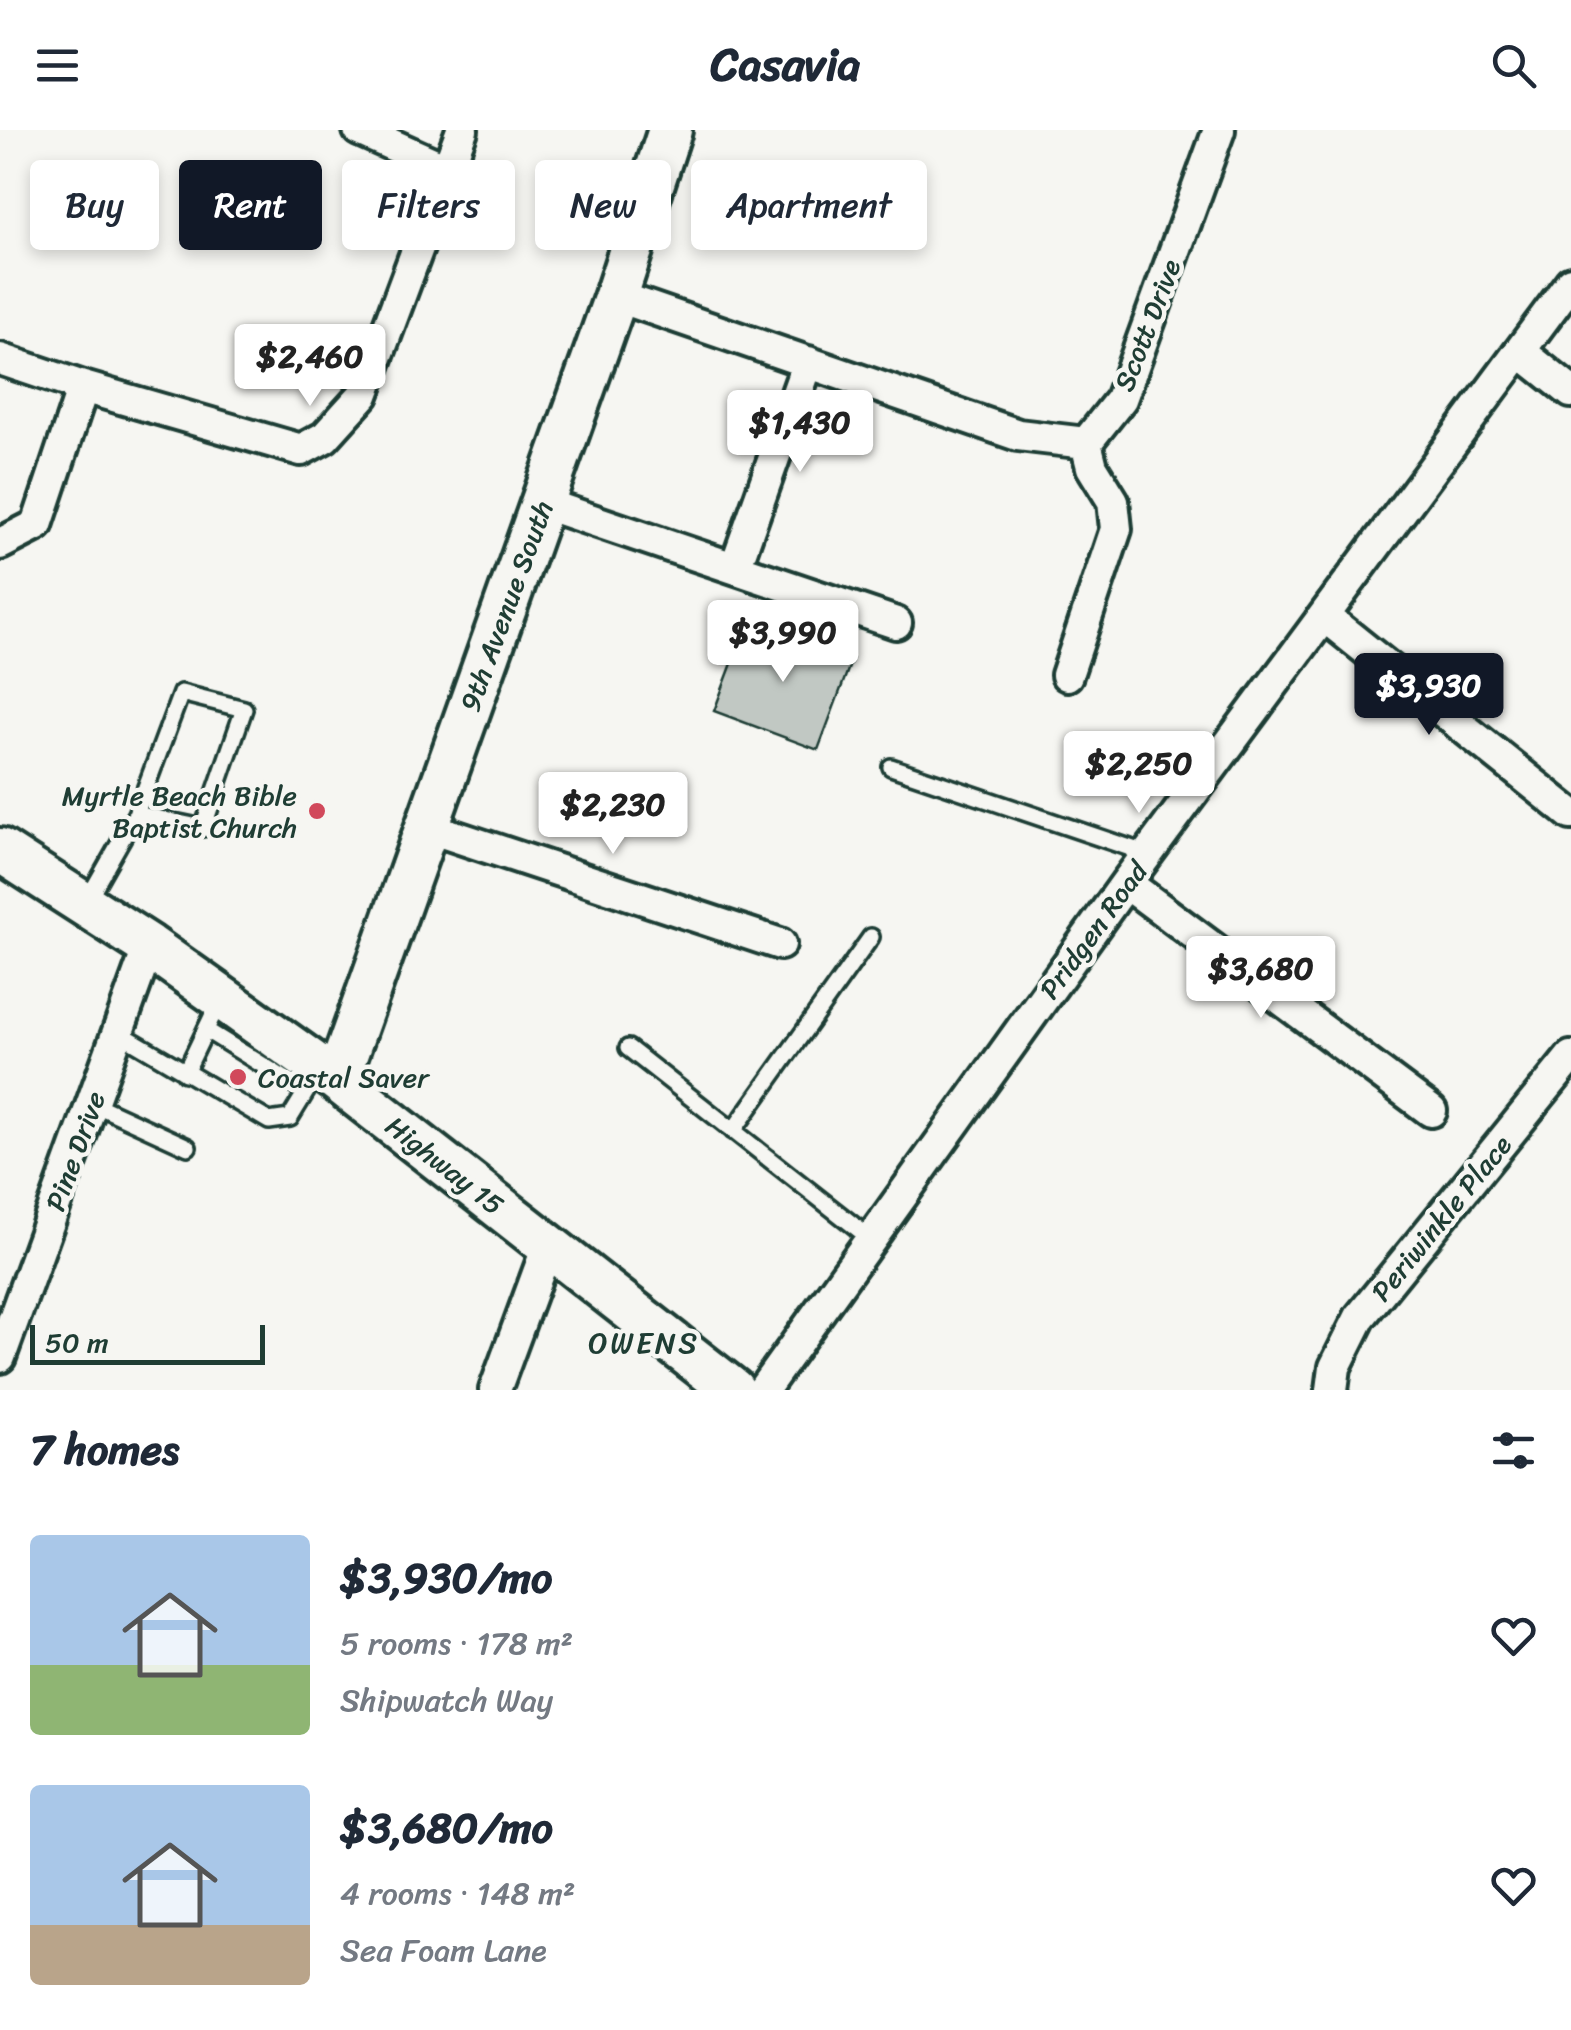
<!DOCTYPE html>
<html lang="en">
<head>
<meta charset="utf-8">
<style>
	body { margin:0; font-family:Sriracha,sans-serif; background:#f2f2f3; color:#1f2937; height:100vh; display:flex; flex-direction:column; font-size:38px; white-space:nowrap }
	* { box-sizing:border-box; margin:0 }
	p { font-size:32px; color:#747a83 }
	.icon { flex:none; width:55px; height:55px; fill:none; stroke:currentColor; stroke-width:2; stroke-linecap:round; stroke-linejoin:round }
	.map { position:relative; height:1260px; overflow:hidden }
	.side { display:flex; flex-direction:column; background:#fff; flex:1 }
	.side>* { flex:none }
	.hud { position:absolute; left:30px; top:30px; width:1000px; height:90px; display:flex; gap:20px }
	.scale { position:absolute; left:30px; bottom:25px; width:235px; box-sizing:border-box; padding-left:10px; border:5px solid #1f3d34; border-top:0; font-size:28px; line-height:35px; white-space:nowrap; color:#1f3d34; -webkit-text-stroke:8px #f6f6f2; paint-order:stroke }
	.price { position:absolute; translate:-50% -85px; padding:0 22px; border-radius:10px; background:#fff; color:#222; font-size:32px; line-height:65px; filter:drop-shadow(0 2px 5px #0008) }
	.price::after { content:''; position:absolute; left:50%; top:60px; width:30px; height:22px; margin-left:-15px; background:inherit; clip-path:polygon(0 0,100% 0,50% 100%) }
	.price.current { background:#111827; color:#fff }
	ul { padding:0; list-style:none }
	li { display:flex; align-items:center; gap:30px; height:250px; padding:0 30px }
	li span { display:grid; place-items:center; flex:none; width:280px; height:200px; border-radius:10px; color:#555 }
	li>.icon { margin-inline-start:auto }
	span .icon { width:120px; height:120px; fill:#fffc; stroke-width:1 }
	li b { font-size:42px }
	h2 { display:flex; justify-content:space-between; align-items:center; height:120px; padding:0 30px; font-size:42px }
	.pill { padding:0 35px; border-radius:10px; background:#fff; box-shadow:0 5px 15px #0003; font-size:35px; line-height:90px }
	.pill.current { background:#111827; color:#fff }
	header { display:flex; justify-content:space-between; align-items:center; height:130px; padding:0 30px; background:#fff; font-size:45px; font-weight:800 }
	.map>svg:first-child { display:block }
</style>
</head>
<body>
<header><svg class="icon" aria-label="menu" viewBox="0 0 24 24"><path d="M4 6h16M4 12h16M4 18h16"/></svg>Casavia<svg class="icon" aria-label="search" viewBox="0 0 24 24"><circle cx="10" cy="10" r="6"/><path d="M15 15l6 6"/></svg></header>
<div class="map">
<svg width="1571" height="1260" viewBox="0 0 1571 1260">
	<rect width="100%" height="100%" fill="#f6f6f2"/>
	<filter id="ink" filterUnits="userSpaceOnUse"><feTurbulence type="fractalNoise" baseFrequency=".01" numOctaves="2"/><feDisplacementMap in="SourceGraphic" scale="20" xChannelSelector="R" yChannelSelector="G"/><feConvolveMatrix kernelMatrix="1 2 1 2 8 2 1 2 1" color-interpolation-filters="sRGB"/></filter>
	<g filter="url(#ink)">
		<path fill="#c1c8c3" stroke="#1f3d34" stroke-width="2.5" d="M748,491L852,529L818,620L714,581Z"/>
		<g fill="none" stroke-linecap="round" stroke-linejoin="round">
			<g stroke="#1f3d34" stroke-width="22">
				<path id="lane" d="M891,637L1148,724
					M85,774L136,684L181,563L244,579L203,698L136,684
					M206,900L306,962
					M118,902L269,991L290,988L318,942
					M628,918L871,1109
					M185,943L220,870
					M92,973L188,1017
					M733,1001L871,807"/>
			</g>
			<g stroke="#1f3d34" stroke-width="38">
				<path id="street" d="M359,0L448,40
					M616,166L1018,305L1086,313L1121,269L1219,0
					M1521,222L1571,262
					M0,229L83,257L301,320L325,307L363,265L462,0
					M542,373L896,493
					M0,414L37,395L83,257
					M735,438L808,232
					M1324,486L1571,684
					M1067,545L1116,399L1113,371L1092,337L1086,313
					M427,697L780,814
					M1126,753L1431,981
					M0,1227L149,816
					M495,1260L548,1116
					M763,1260L1126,753L1571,152
					M1332,1260L1335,1237L1360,1187L1571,927"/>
			</g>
			<g stroke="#1f3d34" stroke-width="50">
				<path id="secondary" d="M0,720L149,816L337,950L733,1260
					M337,950L616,166L670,0"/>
			</g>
			<use href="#lane" stroke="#f6f6f2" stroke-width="15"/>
			<use href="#street" stroke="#f6f6f2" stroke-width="30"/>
			<use href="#secondary" stroke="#f6f6f2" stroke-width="42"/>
		</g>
	</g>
	<g fill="#d1495b" stroke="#f6f6f2" stroke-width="4">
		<circle cx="317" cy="681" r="10"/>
		<circle cx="238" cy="947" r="10"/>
	</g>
	<g text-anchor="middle" stroke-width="9" stroke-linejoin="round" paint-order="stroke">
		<g font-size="28" fill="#1f3d34" stroke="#f6f6f2">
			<text transform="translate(1147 195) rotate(-69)" y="10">Scott Drive</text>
			<text transform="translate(506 476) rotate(-70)" y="10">9th Avenue South</text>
			<text transform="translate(1093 800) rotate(-54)" y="10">Pridgen Road</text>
			<text transform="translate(75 1021) rotate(-70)" y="10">Pine Drive</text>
			<text transform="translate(445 1035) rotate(38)" y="10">Highway 15</text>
			<text transform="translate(1441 1088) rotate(-51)" y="10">Periwinkle Place</text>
		</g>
		<g font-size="28" fill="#1f3d34" stroke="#f6f6f2" text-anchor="end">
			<text x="297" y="675">Myrtle Beach Bible<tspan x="297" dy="32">Baptist Church</tspan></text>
			<text x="258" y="957" text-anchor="start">Coastal Saver</text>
		</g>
		<g font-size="30" letter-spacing="2.5" fill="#1f3d34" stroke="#f6f6f2">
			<text x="644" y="1223">OWENS</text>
		</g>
	</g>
</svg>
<div class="scale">50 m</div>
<b class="price" style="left:310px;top:279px">$2,460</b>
<b class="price" style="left:800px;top:345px">$1,430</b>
<b class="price" style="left:783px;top:555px">$3,990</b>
<b class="price current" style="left:1429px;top:608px">$3,930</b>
<b class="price" style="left:1139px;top:686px">$2,250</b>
<b class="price" style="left:613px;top:727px">$2,230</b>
<b class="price" style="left:1261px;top:891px">$3,680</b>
<div class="hud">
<a class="pill">Buy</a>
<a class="pill current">Rent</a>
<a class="pill">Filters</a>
<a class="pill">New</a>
<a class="pill">Apartment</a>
</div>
</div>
<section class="side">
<h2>7 homes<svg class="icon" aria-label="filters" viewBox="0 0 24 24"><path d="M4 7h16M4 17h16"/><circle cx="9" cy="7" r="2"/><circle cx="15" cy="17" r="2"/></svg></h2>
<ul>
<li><span style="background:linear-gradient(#a9c7e8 65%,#8fb573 0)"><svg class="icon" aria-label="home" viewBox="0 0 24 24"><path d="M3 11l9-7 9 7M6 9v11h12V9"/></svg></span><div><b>$3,930/mo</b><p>5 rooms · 178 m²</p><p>Shipwatch Way</p></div><svg class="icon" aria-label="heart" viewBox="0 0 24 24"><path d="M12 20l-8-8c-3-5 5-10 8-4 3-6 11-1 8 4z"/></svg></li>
<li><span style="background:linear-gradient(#a9c7e8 70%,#b9a48a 0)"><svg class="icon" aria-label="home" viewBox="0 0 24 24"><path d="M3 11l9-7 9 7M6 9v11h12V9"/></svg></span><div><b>$3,680/mo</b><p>4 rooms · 148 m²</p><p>Sea Foam Lane</p></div><svg class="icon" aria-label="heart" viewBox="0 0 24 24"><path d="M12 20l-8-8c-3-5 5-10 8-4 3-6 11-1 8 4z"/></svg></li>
</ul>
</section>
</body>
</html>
